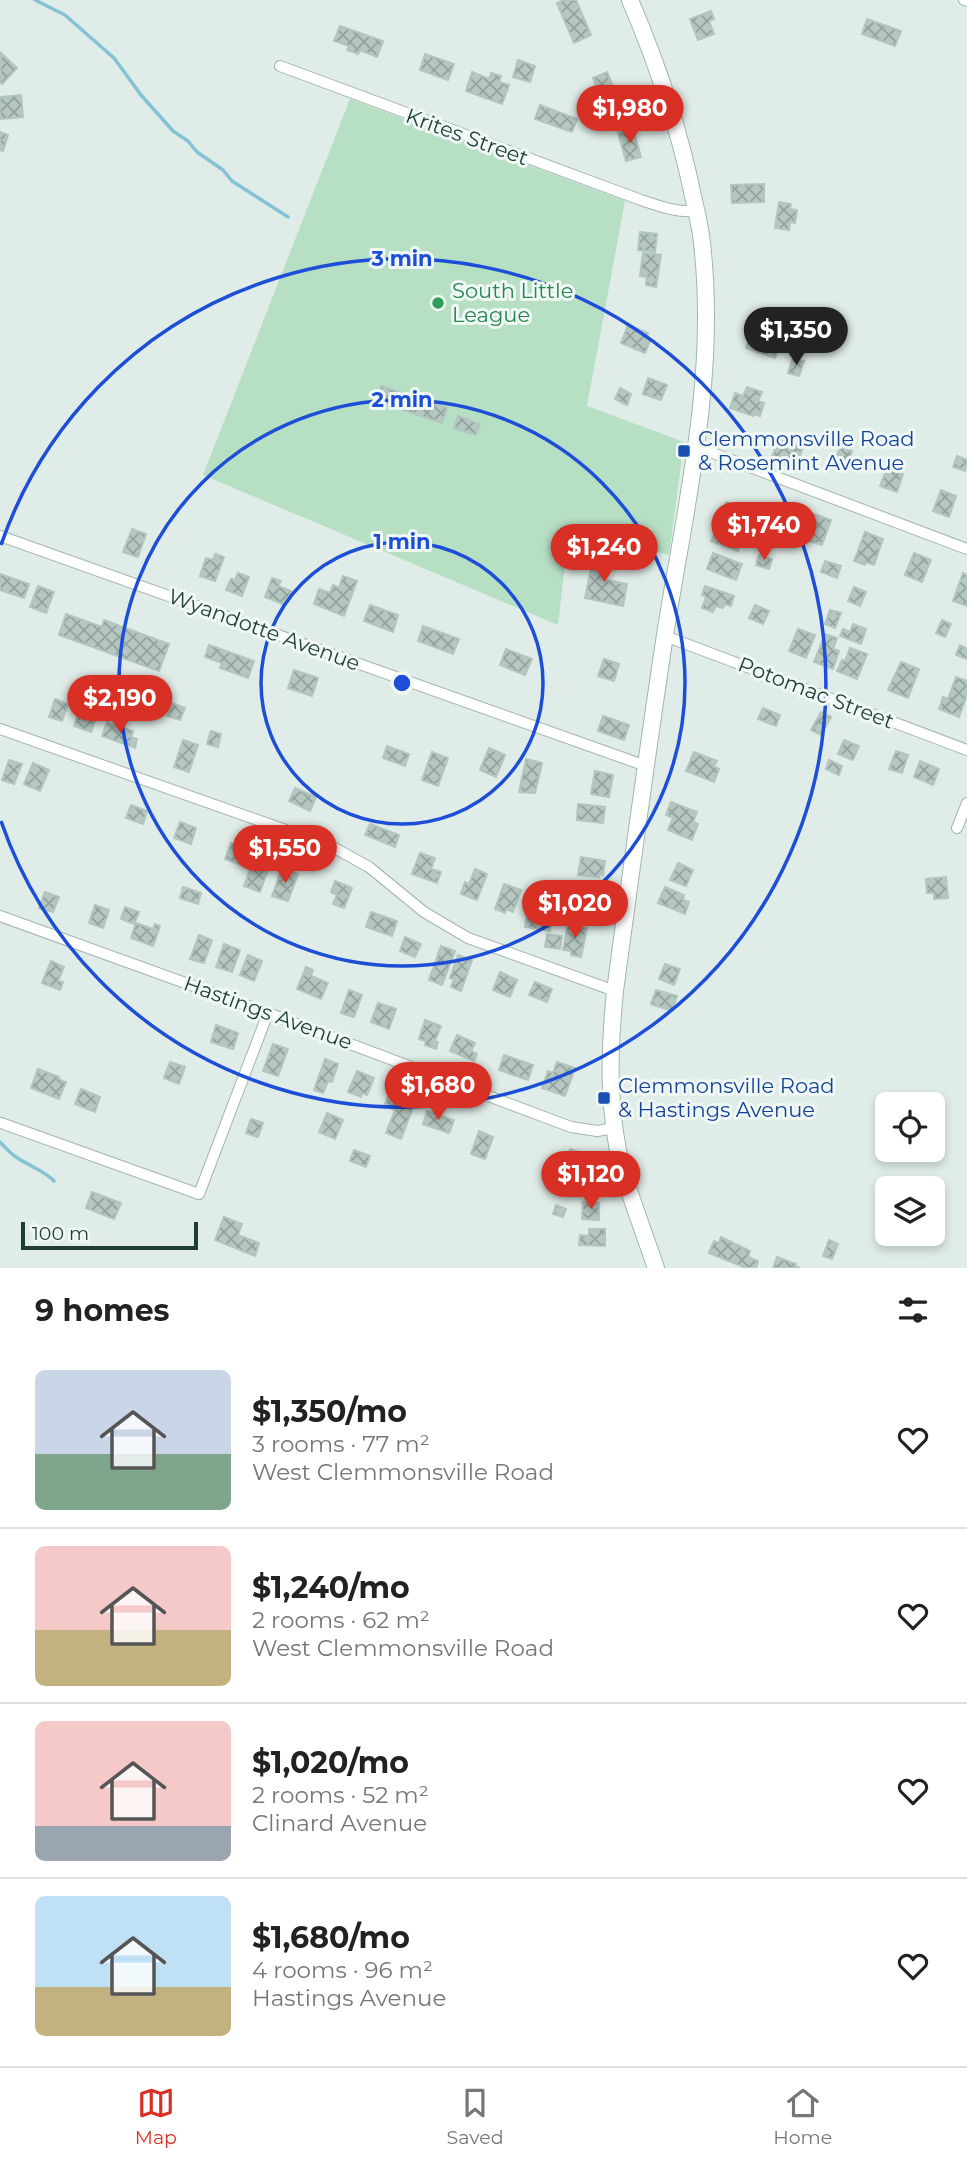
<!DOCTYPE html>
<html lang="en">
<head>
<meta charset="utf-8">
<style>
	body { margin:0; font-family:Montserrat,sans-serif; background:#f6f6f6; color:#222; height:100vh; display:flex; flex-direction:column; font-size:26px; white-space:nowrap }
	* { box-sizing:border-box; margin:0 }
	p { font-size:23px; color:#767676 }
	.icon { flex:none; width:38px; height:38px; fill:none; stroke:currentColor; stroke-width:2; stroke-linecap:round; stroke-linejoin:round }
	.map { position:relative; height:1268px; overflow:hidden }
	.sheet { display:flex; flex-direction:column; background:#fff; flex:1 }
	.sheet>* { flex:none }
	.tools { position:absolute; left:875px; top:1092px; display:grid; gap:14px }
	.tools a { display:grid; place-items:center; width:70px; height:70px; border-radius:10px; background:#fff; box-shadow:0 4px 10px #0003; font-size:35px }
	.scale { position:absolute; left:21px; bottom:18px; width:177px; box-sizing:border-box; padding-left:7px; border:4px solid #1f3d37; border-top:0; font-size:19px; line-height:24px; white-space:nowrap; color:#1f3d37; -webkit-text-stroke:5px #f0f8f5; paint-order:stroke }
	.price { position:absolute; translate:-50% -60px; padding:0 16px; border-radius:24px; background:#d93025; color:#fff; font-size:23px; line-height:46px; filter:drop-shadow(0 2px 4px #0008) }
	.price::after { content:''; position:absolute; left:50%; top:42px; width:21px; height:16px; margin-left:-10px; background:inherit; clip-path:polygon(0 0,100% 0,50% 100%) }
	.price.on { background:#222; color:#fff }
	ul { padding:0; list-style:none }
	li { display:flex; align-items:center; gap:21px; height:175px; padding:0 35px }
	li+li { border-top:2px solid #e0e0e0 }
	li span { display:grid; place-items:center; flex:none; width:196px; height:140px; border-radius:10px; color:#555 }
	li>.icon { margin-inline-start:auto }
	span .icon { width:84px; height:84px; fill:#fffc; stroke-width:1 }
	li b { font-size:30px }
	h2 { display:flex; justify-content:space-between; align-items:center; height:84px; padding:0 35px; font-size:30px }
	.tab-bar { display:flex; justify-content:space-around; align-items:center; height:98px; border-top:2px solid #e0e0e0; background:#fff; font-size:19px; color:#767676 }
	.tab-bar a { display:grid; justify-items:center; gap:4px }
	.tab-bar .on { color:#d93025 }
	.map>svg:first-child { display:block }
</style>
</head>
<body>
<div class="map">
<svg width="967" height="1268" viewBox="0 0 967 1268">
	<defs>
		<pattern id="building-cross-hatch" width="8" height="8" patternUnits="userSpaceOnUse" patternTransform="scale(1.75)"><rect width="8" height="8" fill="#b5c7c0"/><path d="M0 0l8 8M0 8l8-8" fill="none" stroke="#93a39d"/></pattern>
	</defs>
	<rect width="100%" height="100%" fill="#e0ece7"/>
	<path fill="#b7dfc4" d="M350,99L625,201L587,406L684,442L669,555L569,530L558,625L203,475Z"/>
	<g fill="none" stroke-linecap="round" stroke-linejoin="round">
		<path stroke="#84c3d5" stroke-width="3.5" d="M35,0L65,15L114,58L141,95L173,131L188,141L197,152L223,170L232,181L288,217
			M0,1142C5,1147 10,1153 16,1157C29,1166 45,1171 54,1181"/>
	</g>
	<path fill="url(#building-cross-hatch)" stroke="#b2c6bf" stroke-width="2" d="M564,0H576L591,35L574,43L557,3Z
		M711,11L714,19L709,21L714,34L698,40L690,19Z
		M867,19L901,31L895,46L862,34Z
		M340,26L383,41L377,57L360,50L358,54L347,50L349,46L334,41Z
		M1,53L17,68L2,84L0,82Z
		M425,54L454,64L448,80L420,70Z
		M518,60L535,66L530,82L513,77Z
		M472,72L489,79L491,73L501,76L499,82L509,85L502,104L466,91Z
		M607,72L618,98L603,104L593,78Z
		M21,95L23,117L0,119V97Z
		M540,105L577,119L572,132L535,119Z
		M633,129L641,157L626,161L618,133Z
		M0,132L8,135L3,151L0,150Z
		M764,184V202L732,203L731,185Z
		M779,202L791,204L790,209L797,210L795,223L790,222L789,230L775,228Z
		M640,232L657,234L655,252L638,250Z
		M643,253L661,255L656,287L646,285L647,277L640,276Z
		M628,325L648,333L646,339L650,341L645,353L621,343Z
		M752,332L781,342L775,358L746,348Z
		M793,358L804,361L799,376L788,373Z
		M648,378L667,385L661,400L643,394Z
		M381,386L447,408L442,423L377,401Z
		M747,387L762,392L758,401L764,403L760,416L754,414L753,416L730,408L735,393L743,396Z
		M620,388L631,394L627,405L615,399Z
		M458,416L480,424L476,435L454,428Z
		M779,438L803,447L800,455L797,454L792,467L771,460Z
		M840,447L852,451L845,469L833,465Z
		M957,456L967,460L965,471L953,467Z
		M887,468L903,474L897,492L880,486Z
		M941,490L956,496L949,517L933,511Z
		M726,502L768,519L761,535L719,518Z
		M814,514L831,520L822,545L805,540Z
		M717,527L743,538L738,551L711,541Z
		M774,528L791,534L787,546L770,540Z
		M132,529L146,534L138,557L123,552Z
		M865,532L883,539L874,565L866,562L865,565L854,561Z
		M594,553L607,556L602,579L627,584L623,606L585,598Z
		M713,553L742,564L736,580L707,569Z
		M914,553L931,560L922,582L905,575Z
		M215,554L224,557L215,581L200,576L206,558L213,560Z
		M759,555L772,559L769,569L756,565Z
		M825,561L841,566L837,578L821,572Z
		M238,573L249,577L242,596L226,590L231,579L235,580Z
		M963,573L967,575V606L953,601Z
		M0,574L29,584L24,598L0,590Z
		M343,576L357,581L344,616L314,604L319,589L330,593L333,585L339,588Z
		M272,578L281,581L278,586L291,591L285,605L265,597Z
		M38,586L54,592L46,613L30,607Z
		M705,586L734,596L731,606L725,604L723,608L716,606L713,612L702,608L706,597L702,595Z
		M854,587L866,592L860,606L848,601Z
		M370,605L398,615L393,632L364,621Z
		M755,605L769,611L763,624L749,618Z
		M830,610L841,613L835,628L825,624Z
		M66,614L102,627L104,620L169,644L159,671L59,635Z
		M942,620L951,624L945,637L936,633Z
		M853,624L866,629L861,644L840,636L843,629L850,632Z
		M423,626L459,639L453,654L418,641Z
		M798,629L815,635L806,658L789,651Z
		M825,634L837,638L833,649L839,651L833,669L814,662Z
		M209,645L254,661L248,678L220,668L222,663L205,657Z
		M960,645L967,649V659L956,655Z
		M850,648L867,654L857,679L837,671L842,660L845,661Z
		M506,649L532,659L525,675L500,665Z
		M604,659L619,664L614,681L598,676Z
		M901,662L919,669L908,698L888,690Z
		M294,670L318,678L312,696L288,688Z
		M956,677L967,681V695L959,717L939,709L943,697L948,699Z
		M55,699L68,704L62,721L49,717Z
		M172,703L185,708L180,720L167,716Z
		M80,708L86,710L85,714L96,718L91,732L74,726Z
		M763,708L780,715L776,726L758,719Z
		M821,712L831,717L821,735L811,730Z
		M603,716L629,725L624,740L598,731Z
		M107,722L133,731L131,737L137,739L135,748L102,736Z
		M211,731L221,734L218,747L207,744Z
		M183,740L198,745L189,772L174,767Z
		M844,740L859,746L853,760L838,754Z
		M387,746L409,754L405,766L383,758Z
		M489,748L505,755L496,777L480,770Z
		M896,751L908,755L902,773L889,769Z
		M432,752L448,758L438,786L422,780Z
		M694,752L717,761L714,766L719,769L714,782L686,771Z
		M526,759L542,763L535,793L519,792Z
		M9,760L22,764L14,784L2,780Z
		M829,760L842,766L839,775L826,769Z
		M920,761L939,769L933,785L914,777Z
		M33,763L49,770L40,791L24,784Z
		M595,771L613,775L609,797L591,794Z
		M295,788L316,797L310,811L289,801Z
		M671,802L697,812L693,822L698,824L692,840L668,830L673,818L666,815Z
		M578,804L605,807L603,823L577,820Z
		M131,805L147,811L143,824L126,818Z
		M180,822L196,828L191,844L174,838Z
		M370,824L399,835L395,847L365,835Z
		M231,843L247,848L241,865L225,859Z
		M420,853L435,858L431,869L441,872L437,883L412,874Z
		M581,857L605,861L603,875L599,874V877L578,875Z
		M254,859L270,864L260,892L244,886Z
		M678,863L693,870L686,886L670,880Z
		M282,868L298,874L288,901L272,896Z
		M475,869L487,874L477,900L461,894L465,882L469,884Z
		M946,877L948,898L934,899V893H927L926,879Z
		M335,881L352,888L344,908L333,904L337,895L331,892Z
		M566,883L599,891L595,906L562,899Z
		M504,884L521,890L513,912L506,909L505,913L495,909Z
		M183,887L201,893L198,904L180,898Z
		M665,887L684,895L683,900L689,902L685,914L658,903Z
		M45,892L59,897L53,912L39,908Z
		M95,905L109,910L103,928L89,923Z
		M125,907L139,912L134,924L121,919Z
		M371,912L397,921L392,936L366,927Z
		M527,912L552,916L550,931L525,927Z
		M136,923L153,929L155,924L160,926L153,946L131,938Z
		M568,924L587,928L581,957L571,955V951L563,950Z
		M547,934L562,936L560,949L545,947Z
		M199,935L212,940L204,963L190,959Z
		M405,937L421,944L415,957L400,951Z
		M224,944L240,950L232,972L216,967Z
		M441,946L455,951L442,985L429,980Z
		M248,955L262,961L254,981L240,975Z
		M458,955L472,960L461,991L451,987L454,979L450,978Z
		M51,961L64,967L58,981L63,982L60,990L42,983Z
		M665,964L680,969L674,985L659,979Z
		M306,967L313,970L311,976L328,983L321,999L297,989Z
		M500,972L517,980L510,997L493,990Z
		M535,982L552,989L547,1002L529,995Z
		M349,990L362,995L354,1017L341,1013Z
		M656,990L677,996L672,1011L651,1004Z
		M378,1003L396,1009L389,1029L371,1022Z
		M425,1020L441,1026L435,1041L438,1042L436,1049L425,1045L426,1041L419,1039Z
		M216,1025L238,1033L233,1049L211,1042Z
		M457,1035L475,1043L471,1051L477,1054L474,1061L450,1051Z
		M273,1044L288,1049L278,1076L263,1071Z
		M504,1055L533,1065L528,1080L499,1070Z
		M325,1059L338,1064L332,1082L328,1081L323,1093L314,1090Z
		M170,1062L185,1067L179,1084L164,1078Z
		M557,1062L575,1068L565,1096L542,1088L548,1071L553,1073Z
		M38,1069L59,1077L58,1079L66,1082L59,1099L31,1088Z
		M357,1071L374,1078L367,1095L362,1093L361,1097L348,1092Z
		M81,1089L100,1097L95,1112L75,1104Z
		M389,1095L414,1105L401,1139L386,1133L395,1110L384,1106Z
		M427,1111L454,1120L449,1133L423,1124Z
		M327,1113L343,1120L335,1139L319,1132Z
		M251,1119L263,1123L258,1137L246,1133Z
		M479,1131L493,1137L485,1159L471,1154Z
		M570,1149L596,1158L591,1173L595,1174L593,1179L563,1169Z
		M354,1150L370,1156L366,1167L350,1161Z
		M92,1192L121,1203L114,1219L86,1208Z
		M583,1202L599,1203V1220L582,1219Z
		M556,1205L566,1209L563,1217L553,1214Z
		M224,1217L242,1224L238,1235L259,1243L255,1256L215,1240Z
		M589,1229H605V1246L579,1245L580,1235L589,1236Z
		M721,1237L750,1251L748,1257L758,1261L756,1268H746L709,1253L714,1241L719,1243Z
		M829,1240L838,1244L832,1259L823,1256Z
		M777,1257L796,1264L795,1266L800,1268H773Z"/>
	<g fill="none" stroke-linecap="round" stroke-linejoin="round">
		<g stroke="#a2b4af" stroke-width="12">
			<path id="street" d="M964,0L967,1
				M280,66L641,200C659,206 677,213 696,211
				M697,447L967,549
				M0,536L646,766
				M665,636L967,750
				M0,729L331,846L369,867L424,912L468,938L615,991
				M957,828L967,803
				M0,916L268,1013L571,1127L597,1131L615,1128
				M1,1123L199,1194L268,1013"/>
		</g>
		<g stroke="#9db8b0" stroke-width="18">
			<path id="secondary" d="M630,0C657,63 679,128 693,196C697,214 702,233 703,253C716,382 685,508 665,635C647,753 631,872 615,991C609,1051 607,1112 623,1172C633,1204 645,1236 656,1268"/>
		</g>
		<use href="#street" stroke="#fff" stroke-width="10"/>
		<use href="#secondary" stroke="#fff" stroke-width="16"/>
	</g>
	<g fill="none" stroke="#1d4ed8" stroke-width="3.5">
		<circle cx="402" cy="683" r="141"/>
		<circle cx="402" cy="683" r="283"/>
		<path d="M1 545A424 424 0 1 1 1 821"/>
	</g>
	<circle fill="#2e9e5b" stroke="#f0f8f5" stroke-width="2.5" cx="438" cy="303" r="7"/>
	<g fill="#1a4fb4" stroke="#f0f8f5" stroke-width="2.5">
		<rect x="677" y="444" width="14" height="14" rx="3.5"/>
		<rect x="597" y="1091" width="14" height="14" rx="3.5"/>
	</g>
	<g text-anchor="middle" stroke-width="6" stroke-linejoin="round" paint-order="stroke">
		<g font-size="21" fill="#1f3d37" stroke="#f0f8f5">
			<text transform="translate(467 137) rotate(20)" y="7">Krites Street</text>
			<text transform="translate(264 630) rotate(20)" y="7">Wyandotte Avenue</text>
			<text transform="translate(816 693) rotate(21)" y="7">Potomac Street</text>
			<text transform="translate(268 1013) rotate(20)" y="7">Hastings Avenue</text>
		</g>
		<g font-size="21" fill="#27864d" stroke="#f0f8f5" text-anchor="start">
			<text x="452" y="298">South Little<tspan x="452" dy="24">League</tspan></text>
		</g>
		<g font-size="21" fill="#164399" stroke="#f0f8f5" text-anchor="start">
			<text x="698" y="446">Clemmonsville Road<tspan x="698" dy="24">&amp; Rosemint Avenue</tspan></text>
			<text x="618" y="1093">Clemmonsville Road<tspan x="618" dy="24">&amp; Hastings Avenue</tspan></text>
		</g>
	</g>
	<circle cx="402" cy="683" r="10" fill="#1d4ed8" stroke="#f0f8f5" stroke-width="3.5"/>
	<g font-size="21" text-anchor="middle" font-weight="bold" fill="#1d4ed8" stroke="#f0f8f5" stroke-width="6" stroke-linejoin="round" paint-order="stroke">
		<text x="402" y="266">3 min</text>
		<text x="402" y="407">2 min</text>
		<text x="402" y="549">1 min</text>
	</g>
</svg>
<div class="tools">
<a><svg class="icon" aria-label="locate" viewBox="0 0 24 24"><circle cx="12" cy="12" r="6"/><path d="M12 2v4M12 18v4M2 12h4M18 12h4"/></svg></a>
<a><svg class="icon" aria-label="layers" viewBox="0 0 24 24"><path d="M12 4l9 5-9 5-9-5zM3 14l9 5 9-5"/></svg></a>
</div>
<div class="scale">100 m</div>
<b class="price" style="left:630px;top:145px">$1,980</b>
<b class="price on" style="left:796px;top:367px">$1,350</b>
<b class="price" style="left:764px;top:562px">$1,740</b>
<b class="price" style="left:604px;top:584px">$1,240</b>
<b class="price" style="left:120px;top:735px">$2,190</b>
<b class="price" style="left:285px;top:885px">$1,550</b>
<b class="price" style="left:575px;top:940px">$1,020</b>
<b class="price" style="left:438px;top:1122px">$1,680</b>
<b class="price" style="left:591px;top:1211px">$1,120</b>
</div>
<section class="sheet">
<h2>9 homes<svg class="icon" aria-label="filters" viewBox="0 0 24 24"><path d="M4 7h16M4 17h16"/><circle cx="9" cy="7" r="2"/><circle cx="15" cy="17" r="2"/></svg></h2>
<ul>
<li><span style="background:linear-gradient(#c9d6e8 60%,#7fa58c 0)"><svg class="icon" aria-label="home" viewBox="0 0 24 24"><path d="M3 11l9-7 9 7M6 9v11h12V9"/></svg></span><div><b>$1,350/mo</b><p>3 rooms · 77 m²</p><p>West Clemmonsville Road</p></div><svg class="icon" aria-label="heart" viewBox="0 0 24 24"><path d="M12 20l-8-8c-3-5 5-10 8-4 3-6 11-1 8 4z"/></svg></li>
<li><span style="background:linear-gradient(#f6c9c9 60%,#c2b280 0)"><svg class="icon" aria-label="home" viewBox="0 0 24 24"><path d="M3 11l9-7 9 7M6 9v11h12V9"/></svg></span><div><b>$1,240/mo</b><p>2 rooms · 62 m²</p><p>West Clemmonsville Road</p></div><svg class="icon" aria-label="heart" viewBox="0 0 24 24"><path d="M12 20l-8-8c-3-5 5-10 8-4 3-6 11-1 8 4z"/></svg></li>
<li><span style="background:linear-gradient(#f6c9c9 75%,#9aa5b1 0)"><svg class="icon" aria-label="home" viewBox="0 0 24 24"><path d="M3 11l9-7 9 7M6 9v11h12V9"/></svg></span><div><b>$1,020/mo</b><p>2 rooms · 52 m²</p><p>Clinard Avenue</p></div><svg class="icon" aria-label="heart" viewBox="0 0 24 24"><path d="M12 20l-8-8c-3-5 5-10 8-4 3-6 11-1 8 4z"/></svg></li>
<li><span style="background:linear-gradient(#bfe0f5 65%,#c2b280 0)"><svg class="icon" aria-label="home" viewBox="0 0 24 24"><path d="M3 11l9-7 9 7M6 9v11h12V9"/></svg></span><div><b>$1,680/mo</b><p>4 rooms · 96 m²</p><p>Hastings Avenue</p></div><svg class="icon" aria-label="heart" viewBox="0 0 24 24"><path d="M12 20l-8-8c-3-5 5-10 8-4 3-6 11-1 8 4z"/></svg></li>
</ul>
</section>
<nav class="tab-bar">
<a class="on"><svg class="icon" aria-label="map" viewBox="0 0 24 24"><path d="M3 6l6-2 6 2 6-2v14l-6 2-6-2-6 2zM9 4v14M15 6v14"/></svg>Map</a>
<a><svg class="icon" aria-label="saved" viewBox="0 0 24 24"><path d="M7 4h10v16l-5-4-5 4z"/></svg>Saved</a>
<a><svg class="icon" aria-label="home" viewBox="0 0 24 24"><path d="M3 11l9-7 9 7M6 9v11h12V9"/></svg>Home</a>
</nav>
</body>
</html>
